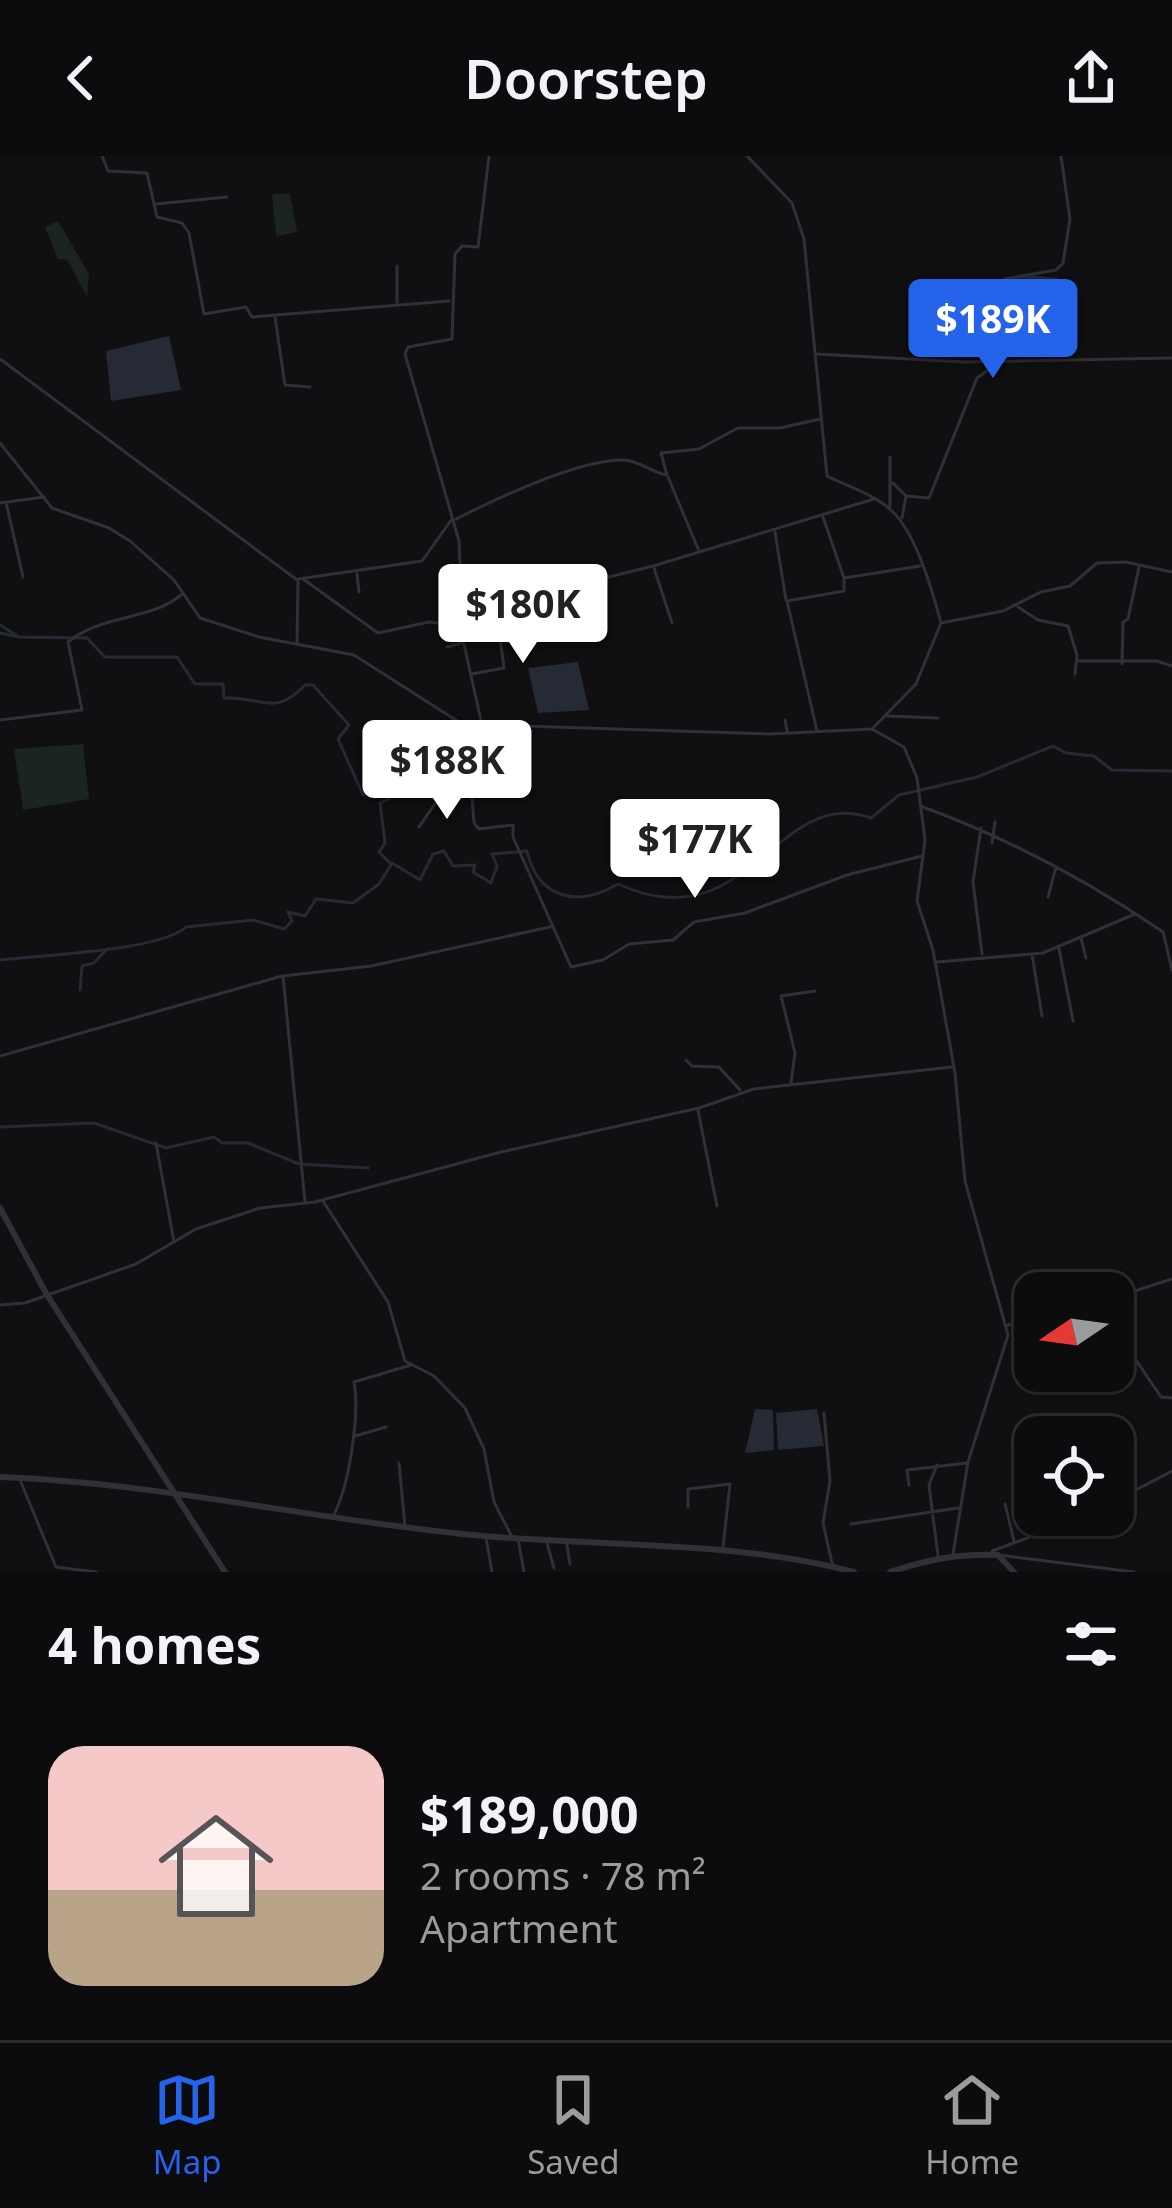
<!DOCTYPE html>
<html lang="en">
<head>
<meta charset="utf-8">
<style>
	body { margin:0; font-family:"Noto Sans",sans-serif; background:#151416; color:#f1f3f6; height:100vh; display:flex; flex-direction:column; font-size:45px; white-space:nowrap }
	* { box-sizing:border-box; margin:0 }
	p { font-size:39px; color:#9a9b9d }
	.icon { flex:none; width:66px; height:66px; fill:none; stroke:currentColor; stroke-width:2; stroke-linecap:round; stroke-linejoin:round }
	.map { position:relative; height:1416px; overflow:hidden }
	.drawer { display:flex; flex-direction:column; background:#0c0b0d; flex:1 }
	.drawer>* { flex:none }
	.needle { width:78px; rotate:257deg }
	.tools { position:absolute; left:1014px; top:1116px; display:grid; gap:24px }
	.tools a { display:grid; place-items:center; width:120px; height:120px; border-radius:24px; background:#0c0b0d; box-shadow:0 3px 9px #0004,0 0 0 3px #2c2b2e; font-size:60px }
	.price { position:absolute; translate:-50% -102px; padding:0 27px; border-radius:12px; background:#fff; color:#222; font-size:39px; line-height:78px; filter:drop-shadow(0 3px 6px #0008) }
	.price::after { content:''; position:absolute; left:50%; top:72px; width:36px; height:27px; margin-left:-18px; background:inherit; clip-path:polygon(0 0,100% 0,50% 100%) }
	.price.on { background:#2563eb; color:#fff }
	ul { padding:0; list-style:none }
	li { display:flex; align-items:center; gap:36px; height:300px; padding:0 48px }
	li+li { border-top:3px solid #2c2b2e }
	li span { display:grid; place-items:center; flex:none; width:336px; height:240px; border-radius:36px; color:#555 }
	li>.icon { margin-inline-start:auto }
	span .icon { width:144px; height:144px; fill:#fffc; stroke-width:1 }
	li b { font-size:51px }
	h2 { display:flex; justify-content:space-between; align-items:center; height:144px; padding:0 48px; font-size:51px }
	header { display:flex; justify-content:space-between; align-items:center; height:156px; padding:0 48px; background:#0c0b0d; font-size:54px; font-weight:600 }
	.dock { display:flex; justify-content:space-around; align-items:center; height:168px; border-top:3px solid #2c2b2e; background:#0c0b0d; font-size:33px; color:#9a9b9d }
	.dock a { display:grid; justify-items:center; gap:6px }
	.dock .on { color:#2563eb }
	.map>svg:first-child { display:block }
</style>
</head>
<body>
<header><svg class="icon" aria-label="back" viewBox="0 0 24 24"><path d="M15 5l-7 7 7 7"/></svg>Doorstep<svg class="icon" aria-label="share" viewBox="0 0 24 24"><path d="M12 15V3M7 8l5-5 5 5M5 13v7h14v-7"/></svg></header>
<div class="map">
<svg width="1172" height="1416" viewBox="0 0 1172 1416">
	<rect width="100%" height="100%" fill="#100f11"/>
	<path fill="#1b241e" d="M272,38H290L297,76L276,80Z
		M58,65L89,118L87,140L67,104L58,103L45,71Z
		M83,588L89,643L23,654L14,593Z"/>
	<path fill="#252a35" d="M1020,118L1058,122L1064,166L1040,173L1014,172L1006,129Z
		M169,180L181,234L111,245L106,195Z
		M578,506L589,554L538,557L528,512Z
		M755,1253L773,1254L774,1294L745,1297Z
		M817,1253L824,1290L778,1294L776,1257Z"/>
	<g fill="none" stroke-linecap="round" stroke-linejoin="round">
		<path stroke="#252a35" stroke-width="3" d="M0,469L19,481L87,482L105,501H177L195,528H223L224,542C262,540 274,562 305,529H313L349,569L338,583L363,639L378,635L389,643L380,647L385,687L379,696L391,708
			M0,477L19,481
			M0,804C40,799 160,795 186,771L253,764L284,773L292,765L288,756L305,760L316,743L353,747L379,728L392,707L420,724L433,698L444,695L453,710L475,709L473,716L491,727L497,710L492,698L527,695C538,743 578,752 618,728C749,788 776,628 871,662L899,639L977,621L1053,590L1066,597L1094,600L1112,614L1172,615
			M80,834L82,810L94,807L107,793
			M0,971L94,967L166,992L214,981L222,987H248L299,1008L368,1012"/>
		<path stroke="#313036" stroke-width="3" d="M102,0L108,15L147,17L157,61L182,67L189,77L204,158L246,151L252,161L449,145
			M747,0L792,47L804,83L827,320C847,330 876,339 893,356C917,380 932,434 941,467
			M156,48L227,41
			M397,110V146
			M275,161L285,229L310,231
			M816,198L965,206L1172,202
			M0,203L297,424
			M0,287L52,352L109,372L130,385L174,424L200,462L259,481L354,499L462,568L769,578L872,573L904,591L917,622L925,684L917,745L933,794L955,917L965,1025L1008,1179L968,1306L953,1398
			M890,301V350
			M668,321L699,395
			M893,327L906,340
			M6,346L23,421
			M0,347L44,341
			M823,361L844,422L920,410
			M902,362L906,340L929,342L977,222L1013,196L1005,123L1056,114L1063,107L1070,63L1061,0
			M456,363C496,343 579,303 623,304C639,304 652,317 667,319L661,297L699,293L738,272H780L820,263
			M775,376L786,444
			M654,412L672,467
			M357,418L359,436
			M303,423L378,477L429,466L461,470
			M1018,451L1038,464L1068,470L1077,499L1075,518
			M468,456L653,410L874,343
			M297,487L298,423L422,405L452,363
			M447,491L462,487
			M1079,505H1157L1172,510
			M1122,508L1123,466L1128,463L1139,411
			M472,518L504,512L496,453
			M887,560L938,562
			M0,564L82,554L68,486C102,458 150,465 181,439
			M785,564L787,575
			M466,569L474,667L479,673L513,669V681L571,811L603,804L629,788L673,784L694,766L745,757L847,719L922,700
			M482,569L463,484L459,385L405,198L408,191L452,183L455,98L462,90L478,91L489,0
			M873,572L916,528L941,467L1003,455L1041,436L1070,430L1097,407L1126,406L1172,416
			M817,575L787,445L844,435V422
			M923,651C1010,683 1087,724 1163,776L1172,814
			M419,671L443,636L467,625
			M981,672L973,726L982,798
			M992,687L995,666
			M1048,741L1056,711
			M1081,782L1086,802
			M1059,793L1073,865
			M1032,798L1042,860
			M937,806L1043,797L1135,758
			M0,900L282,820
			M686,904L692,910L719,911L740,934
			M791,927L795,897L781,840L815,835
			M698,954L717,1050
			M156,987L174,1086
			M323,1045L388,1146L405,1205L434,1220L465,1252L484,1293L494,1346L512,1381
			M305,1046L283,820L371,810L550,771
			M1113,1142L1172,1123
			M0,1149L25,1147L136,1108L196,1073L260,1052L315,1046L501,996L699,952L754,933L952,911
			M1113,1151L1134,1201L1161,1241L1172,1242
			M1008,1169L1035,1164
			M824,1257L830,1325L823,1367L832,1407
			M355,1280L386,1271
			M399,1307L405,1371
			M937,1309L929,1329L938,1400
			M20,1324L56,1411L96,1416
			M909,1329L907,1314L967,1307
			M1113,1346L1172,1315
			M1005,1348L1014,1385
			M688,1351V1333L730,1328L723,1391
			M333,1360C349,1332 360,1259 354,1226L411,1209
			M851,1368L958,1352
			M486,1382L492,1416
			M518,1383L524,1416
			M547,1387L554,1412
			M567,1389L570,1408
			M992,1395L1089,1359
			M999,1399L1134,1416"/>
		<path stroke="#313036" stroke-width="6" d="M0,1052L47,1139L225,1416
			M0,1321C160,1327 314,1364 473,1379C600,1391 732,1384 854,1416
			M890,1416C927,1404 958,1397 998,1399L1014,1416"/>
	</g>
</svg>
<div class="tools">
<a><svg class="needle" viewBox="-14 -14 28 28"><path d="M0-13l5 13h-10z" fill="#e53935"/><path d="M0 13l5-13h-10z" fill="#9a9b9d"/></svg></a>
<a><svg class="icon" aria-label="locate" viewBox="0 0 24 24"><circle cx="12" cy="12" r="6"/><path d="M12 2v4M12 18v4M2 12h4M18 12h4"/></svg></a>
</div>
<b class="price on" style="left:993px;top:225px">$189K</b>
<b class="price" style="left:523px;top:510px">$180K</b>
<b class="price" style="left:447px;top:666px">$188K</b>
<b class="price" style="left:695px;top:745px">$177K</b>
</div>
<section class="drawer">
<h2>4 homes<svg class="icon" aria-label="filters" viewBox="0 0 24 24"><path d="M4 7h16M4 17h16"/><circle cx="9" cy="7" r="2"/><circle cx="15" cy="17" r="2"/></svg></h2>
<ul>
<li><span style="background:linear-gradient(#f6c9c9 60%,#b9a48a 0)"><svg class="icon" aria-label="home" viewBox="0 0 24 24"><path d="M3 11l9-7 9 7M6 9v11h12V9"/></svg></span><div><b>$189,000</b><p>2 rooms · 78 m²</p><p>Apartment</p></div></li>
</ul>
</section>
<nav class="dock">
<a class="on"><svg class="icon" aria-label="map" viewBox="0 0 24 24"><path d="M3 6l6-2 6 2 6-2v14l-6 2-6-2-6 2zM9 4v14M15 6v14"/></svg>Map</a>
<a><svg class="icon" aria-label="saved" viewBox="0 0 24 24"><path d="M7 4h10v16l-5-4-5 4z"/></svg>Saved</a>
<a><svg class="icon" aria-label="home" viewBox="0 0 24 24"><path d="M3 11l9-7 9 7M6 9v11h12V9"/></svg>Home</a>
</nav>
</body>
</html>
